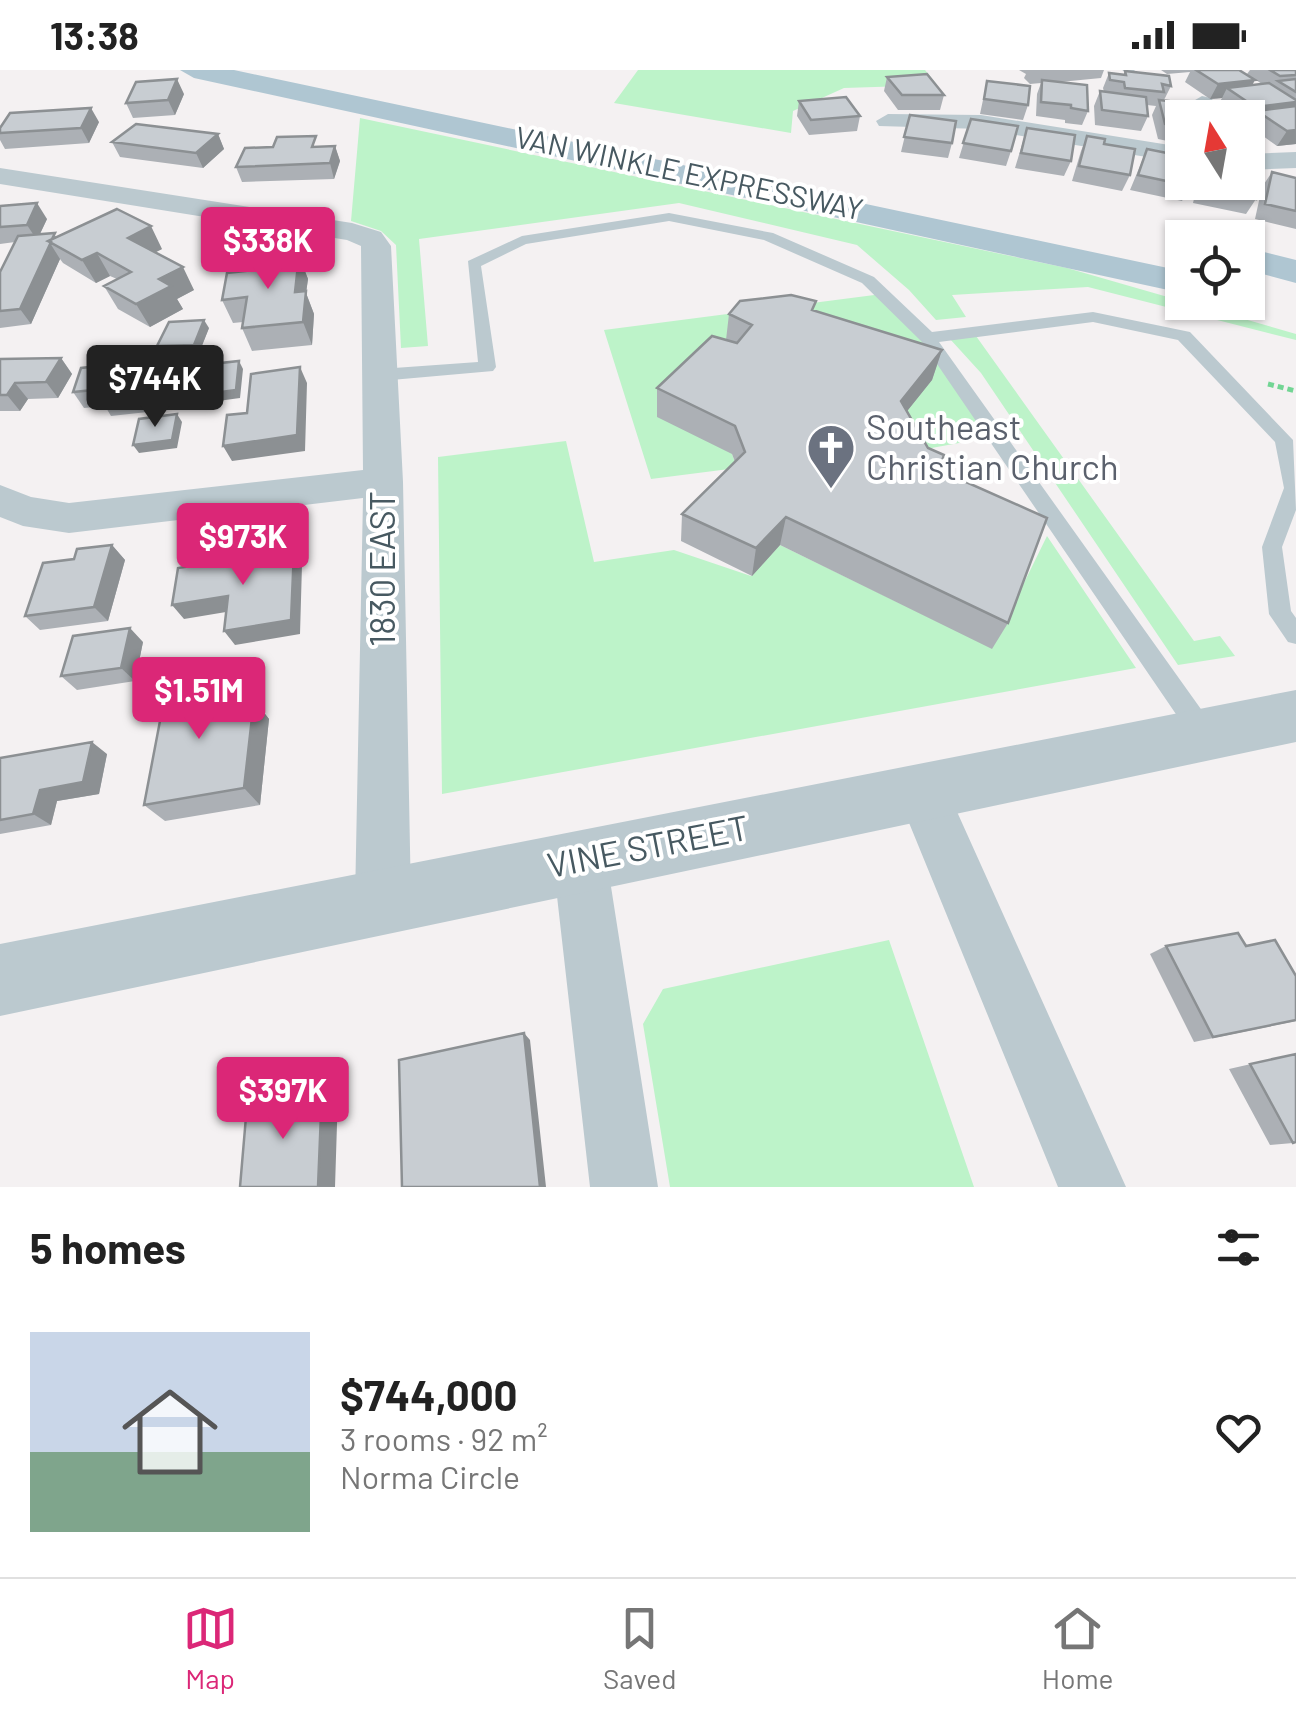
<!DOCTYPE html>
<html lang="en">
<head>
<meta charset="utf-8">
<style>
	body { margin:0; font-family:Barlow,sans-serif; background:#f6f6f6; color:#222; height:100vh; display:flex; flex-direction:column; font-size:38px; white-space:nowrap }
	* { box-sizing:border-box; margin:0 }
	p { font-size:32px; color:#767676 }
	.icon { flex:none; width:55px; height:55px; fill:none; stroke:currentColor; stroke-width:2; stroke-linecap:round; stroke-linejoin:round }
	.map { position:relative; height:1117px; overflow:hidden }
	.sheet { display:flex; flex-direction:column; background:#fff; flex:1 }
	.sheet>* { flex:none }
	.needle { width:65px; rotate:349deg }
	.tools { position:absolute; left:1165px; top:30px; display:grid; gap:20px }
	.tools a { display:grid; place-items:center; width:100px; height:100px; border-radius:0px; background:#fff; box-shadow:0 2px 8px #0004; font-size:50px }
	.price { position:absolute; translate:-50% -85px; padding:0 22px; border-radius:10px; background:#db2777; color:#fff; font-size:32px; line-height:65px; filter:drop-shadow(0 2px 5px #0008) }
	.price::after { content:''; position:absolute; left:50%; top:60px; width:30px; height:22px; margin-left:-15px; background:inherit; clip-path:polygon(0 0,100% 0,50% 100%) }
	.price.selected { background:#222; color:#fff }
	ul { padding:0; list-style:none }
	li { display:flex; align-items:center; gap:30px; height:250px; padding:0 30px }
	li span { display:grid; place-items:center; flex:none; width:280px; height:200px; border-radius:0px; color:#555 }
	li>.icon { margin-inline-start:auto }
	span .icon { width:120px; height:120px; fill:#fffc; stroke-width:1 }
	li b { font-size:42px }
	h2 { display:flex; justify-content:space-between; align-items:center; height:120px; padding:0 30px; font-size:42px }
	.status { display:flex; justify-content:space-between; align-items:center; height:70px; padding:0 50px; background:#fff; direction:ltr }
	.status svg { height:28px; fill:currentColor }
	.menu { display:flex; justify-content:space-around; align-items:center; height:140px; border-top:2px solid #e0e0e0; background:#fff; font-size:28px; color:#767676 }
	.menu a { display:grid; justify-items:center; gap:5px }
	.menu .selected { color:#db2777 }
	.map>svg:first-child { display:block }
</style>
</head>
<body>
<div class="status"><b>13:38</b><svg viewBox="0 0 49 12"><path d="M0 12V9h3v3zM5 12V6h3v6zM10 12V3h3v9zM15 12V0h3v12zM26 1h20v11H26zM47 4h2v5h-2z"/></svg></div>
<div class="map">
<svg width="1296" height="1117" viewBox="0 0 1296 1117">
	<rect width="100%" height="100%" fill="#f4f1f2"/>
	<path fill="#bdf3c9" d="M638,0H925L937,15L844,18L793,41L791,63L614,33Z
		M360,48L1067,198L1296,264V270L1088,217L952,225L966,247L936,250L909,220L857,175L679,133L419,169L428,276L401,278L396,175L381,161L351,151Z
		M882,224L928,268L992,367L904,383L732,384L737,398L651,409L604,260Z
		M976,266L1194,571L1220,566L1235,586L1178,595L981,303L950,269Z
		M566,371L594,492L674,480L751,506L780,475L992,578L1047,466L1136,598L442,724L438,387Z
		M889,870L974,1117H670L643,954L663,919Z"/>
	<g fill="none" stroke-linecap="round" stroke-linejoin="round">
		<path stroke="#72d594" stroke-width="5" stroke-dasharray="6 4" stroke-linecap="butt" d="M1268,314L1296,321"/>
		<path fill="#bbc9cf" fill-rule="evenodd" d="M1122,0H1134L1135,1L1129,4Z
			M669,143L773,163L874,207L932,262L1093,242L1190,262L1293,370L1296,440L1282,477L1291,541L1296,548V574L1288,572L1269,544L1262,477L1284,418L1275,372L1178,270L1093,252L939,272L1213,656L1216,664L1213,672L1204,675L1195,672L922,272L862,213L764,170L669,151L526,174L481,196L496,297L493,301L380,311L371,305L380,299L478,292L468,191L522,166Z"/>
		<path fill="#bbc9cf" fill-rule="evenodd" d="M1202,26L1211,28L1229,48H1203L1190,33Z
			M888,44L981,45L1182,77V93L981,59L879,56L876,51Z
			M1296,82V98L1248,100V84Z
			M0,98L352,153L381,162L391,176L403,412L411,831L403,851L383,859L363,851L355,831L363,428L69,463L23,456L0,447V415L31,427L69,433L363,400L361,176L347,170L0,114Z
			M922,697L940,704L1126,1117H1058L896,721L904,704Z
			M580,764L599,772L607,791L658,1117H590L553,791L561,772Z"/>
		<path fill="#bbc9cf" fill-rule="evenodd" d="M1296,620V672L0,946V874Z"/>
		<path fill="#afc6d2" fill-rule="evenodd" d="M180,0H234L1182,201V223L194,8Z
			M1248,178L1296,190V213L1248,200Z"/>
	</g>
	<path fill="#acb0b5" d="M1019,0H1104L1101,8L1060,12L1088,41L1082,55L1065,53V50L1036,46L1037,24L1041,13L1030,14L1024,8L1026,4Z
		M1161,0H1239L1253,15L1262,14L1247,4L1250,0H1296V74L1277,76L1248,55L1251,51H1248V48H1241L1219,33L1222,28L1210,29L1185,12L1190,2L1167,4Z
		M1125,1L1171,16L1164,30H1160L1182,48V74L1158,69L1152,45L1156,36L1147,35L1148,46L1141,61L1095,55L1094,36L1100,21L1104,22L1103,18L1109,3L1124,5Z
		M887,7L944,25L940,40H898L884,21Z
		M987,11L1028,35L1023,50L980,44Z
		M184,24L175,45L133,48L126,33Z
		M799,31L860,46L857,61L809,65L797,46Z
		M910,45L952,73L948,88L901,82Z
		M971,49L1011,81L1006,96L959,88Z
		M99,52L89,73L5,79L0,70V58Z
		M1027,58L1071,91L1064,106L1015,98Z
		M218,64L224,79L203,98L120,87L112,72Z
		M1087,66L1104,74L1130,105L1122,121L1072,111L1081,81Z
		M319,76H335L340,91L334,109L242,112L236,97Z
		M1147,79L1190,116L1182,131L1130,120Z
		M1272,102L1296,108V159L1255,149L1262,117Z
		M1198,112H1248L1256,129L1246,144L1193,133Z
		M0,136L47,149L40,164L162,179L156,182L194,220L177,229L183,239L150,257L118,239L104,216L117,209L110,206L96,213L63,193L60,189L31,254L0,258V202L15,172L0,174Z
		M299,186L308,209L306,223L314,244L312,275L252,281L242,258L243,252L233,253L222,230L253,200Z
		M814,241L942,280L932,310L907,341L939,400L1008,553L992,579L780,475L752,506L681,471L682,444L735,392L732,384L657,347V318L726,270L729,244Z
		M209,258L199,283L162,285L157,276Z
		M61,288L72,304L58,328L28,329L20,341H0V289Z
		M192,303L184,338L111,346L105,336L84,338L73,322Z
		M112,475L125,490L108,551L40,560L25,546L74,489Z
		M143,572L135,611L77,620L61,606Z
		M219,602L235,621L233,633L254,630L269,649L260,735L165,751L144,735Z
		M107,684L99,724L57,731L51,755L0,764V688Z
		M1166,876H1246L1296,906V951L1194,972L1150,884Z
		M1296,984L1293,1073L1270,1075L1229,999Z"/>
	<path fill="#8c9093" d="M177,9L184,24L175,45L168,30Z
		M1255,10L1247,25L1227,18L1222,28L1210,29L1218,14Z
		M1296,32V35L1289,46L1257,41L1251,51H1248L1255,37Z
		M91,38L99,52L89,73L81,58Z
		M1296,60V74L1277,76L1287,61Z
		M218,64L224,79L203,98L196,83Z
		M335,76L340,91L334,109L330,93Z
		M37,133L47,149L37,170L27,155Z
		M151,156L162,179L140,190L128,168Z
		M50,173L60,189L31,254L20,239Z
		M97,183L110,206L96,213L82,190Z
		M299,186L308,209L306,223L314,244L312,275L303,252L295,222Z
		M183,197L194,220L177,229L183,239L150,257L136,234L159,209Z
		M204,250L209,258L199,283L194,275Z
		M942,280L932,310L892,360L901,331Z
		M183,287L192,303L184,338L175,322Z
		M61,288L72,304L58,328L46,312Z
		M239,291L243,299L240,328L203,333L198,325Z
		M300,297L307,313L305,381L232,391L223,376Z
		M15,313L28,329L20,341L7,325Z
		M177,344L182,352L177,378L139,383L133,375Z
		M786,447L780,475L752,506L756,478Z
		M112,475L125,490L108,551L94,537Z
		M294,480L302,495L300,564L235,575L224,561Z
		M228,526L238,540L184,549L172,535Z
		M130,558L143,572L135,611L121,598Z
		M219,602L235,621L230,655L213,636Z
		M254,630L269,649L260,735L244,718Z
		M92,672L107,684L99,724L57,731L51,755L33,744L40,720Z
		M524,963L530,970L546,1117H540Z
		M322,1019L338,1023L335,1117H318Z"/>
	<path fill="#c8cdd2" stroke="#8c9093" stroke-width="2.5" d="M1196,0H1239L1255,10L1218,14Z
		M1270,0H1296V5L1280,6Z
		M1125,1L1169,6L1171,16L1162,14L1164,22L1125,18L1124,12L1110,10L1109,3L1126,5Z
		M927,4L944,25H902L887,7Z
		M177,9L168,30L126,33L136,12Z
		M1296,9V22L1278,11Z
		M1042,10L1087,15L1088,41L1071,38V35L1041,32Z
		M987,11L1030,16L1028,35L984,29Z
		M1269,13L1296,30V32L1255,37L1227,18Z
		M1100,21L1146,27L1148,46L1102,40Z
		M846,27L860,46L811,50L799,31Z
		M1159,30L1205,35L1210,48H1182V57L1165,54Z
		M1296,36V60L1287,61L1257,41Z
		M91,38L81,58L0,63V58L10,43Z
		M910,45L956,51L952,73L904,67Z
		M971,49L1018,56L1011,81L963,73Z
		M136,54L218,64L196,83L112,72Z
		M1027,58L1075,65L1071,91L1021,83Z
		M316,66L312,77L335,76L330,93L236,97L245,78L273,77L277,67Z
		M1087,66L1105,69L1104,74L1135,79L1130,105L1079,96Z
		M1147,79L1182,86V112H1191L1190,116L1138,105Z
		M1248,97L1260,100L1256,129L1202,118L1203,112H1248Z
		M1272,102L1296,108V141L1265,134Z
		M37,133L27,155L0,157V136Z
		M117,139L151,156L128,168L183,197L159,209L171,216L136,234L104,216L131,202L97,183L82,190L48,171Z
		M55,163L52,169L48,171L51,172L20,239L0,241V202L18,166Z
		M299,186L295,222L306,221L303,252L242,258L247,227L222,230L227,203L253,200L255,190Z
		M791,225L816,231L812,240L942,280L901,331L928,378L944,385L939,400L1047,448L1008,553L786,447L756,478L682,444L745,382L735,356L657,318L712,266L737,273L752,255L729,244L740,231Z
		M204,250L194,275L157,276L169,252Z
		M183,287L175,322L100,330L104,319L73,322L81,298Z
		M61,288L46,312L15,313L7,325H0V289Z
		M239,291L236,320L198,325L203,295Z
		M300,297L297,365L223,376L227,345L247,343L251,304Z
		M177,344L172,370L133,375L139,349Z
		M112,475L94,537L25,546L43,493L74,489L77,479Z
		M294,480L291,550L224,561L228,526L172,535L178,498Z
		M130,558L121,598L61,606L73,566Z
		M219,602L213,636L254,630L244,718L144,735L168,609Z
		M92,672L83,712L40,720L33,744L0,750V688Z
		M1238,863L1246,876L1275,870L1296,906V950L1213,967L1166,876Z
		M524,963L540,1117H402L399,990Z
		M1296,984V1072L1293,1073L1250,994Z
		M322,1019L318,1117H240L247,1035Z"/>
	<defs>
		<g id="church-pin" transform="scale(2.5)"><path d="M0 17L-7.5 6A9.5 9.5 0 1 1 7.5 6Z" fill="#6b7280" stroke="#fff"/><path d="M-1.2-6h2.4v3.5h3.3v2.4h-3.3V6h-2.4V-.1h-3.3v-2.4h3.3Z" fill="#fff"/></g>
	</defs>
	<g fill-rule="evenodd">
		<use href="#church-pin" x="831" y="378"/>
	</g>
	<g text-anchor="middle" stroke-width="8" stroke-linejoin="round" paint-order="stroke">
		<g font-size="30" fill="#475961" stroke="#fff">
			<text transform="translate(689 104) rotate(12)" y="10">VAN WINKLE EXPRESSWAY</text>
		</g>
		<g font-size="35" fill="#5b616d" stroke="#fff" text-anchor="start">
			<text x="866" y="370">Southeast<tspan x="866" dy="40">Christian Church</tspan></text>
		</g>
		<g font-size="35" fill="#475961" stroke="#fff">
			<text transform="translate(383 499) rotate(-90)" y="12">1830 EAST</text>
			<text transform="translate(648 777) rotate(-11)" y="12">VINE STREET</text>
		</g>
	</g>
</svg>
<div class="tools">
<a><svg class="needle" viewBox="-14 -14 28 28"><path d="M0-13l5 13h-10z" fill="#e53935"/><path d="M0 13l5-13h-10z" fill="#767676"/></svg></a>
<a><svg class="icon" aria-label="locate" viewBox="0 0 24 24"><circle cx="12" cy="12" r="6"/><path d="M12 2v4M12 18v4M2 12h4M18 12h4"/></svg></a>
</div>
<b class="price" style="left:268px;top:222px">$338K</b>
<b class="price selected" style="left:155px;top:360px">$744K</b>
<b class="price" style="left:243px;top:518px">$973K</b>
<b class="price" style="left:199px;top:672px">$1.51M</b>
<b class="price" style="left:283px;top:1072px">$397K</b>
</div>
<section class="sheet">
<h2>5 homes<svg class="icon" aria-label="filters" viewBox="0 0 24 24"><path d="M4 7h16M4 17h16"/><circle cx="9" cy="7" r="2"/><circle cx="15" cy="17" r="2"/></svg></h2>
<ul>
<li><span style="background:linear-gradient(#c9d6e8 60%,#7fa58c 0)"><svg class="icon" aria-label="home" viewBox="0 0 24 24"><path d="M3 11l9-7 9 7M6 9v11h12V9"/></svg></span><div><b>$744,000</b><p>3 rooms · 92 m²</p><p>Norma Circle</p></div><svg class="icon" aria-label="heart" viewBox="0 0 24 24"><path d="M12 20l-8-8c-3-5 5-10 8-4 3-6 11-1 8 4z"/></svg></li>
</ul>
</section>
<nav class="menu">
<a class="selected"><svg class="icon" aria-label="map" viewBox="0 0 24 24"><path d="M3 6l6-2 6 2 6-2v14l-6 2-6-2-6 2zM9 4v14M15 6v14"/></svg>Map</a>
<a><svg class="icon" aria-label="saved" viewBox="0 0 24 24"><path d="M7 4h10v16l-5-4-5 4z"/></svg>Saved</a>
<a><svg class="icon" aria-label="home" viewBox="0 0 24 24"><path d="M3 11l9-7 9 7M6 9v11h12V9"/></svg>Home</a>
</nav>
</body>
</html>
